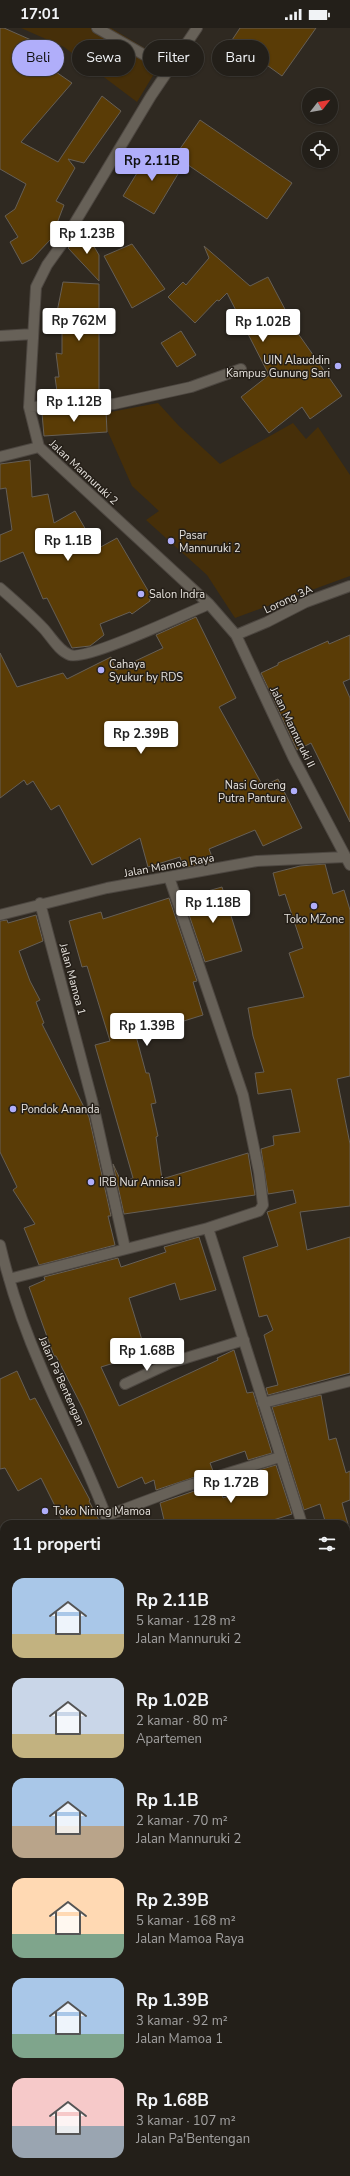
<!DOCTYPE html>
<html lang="id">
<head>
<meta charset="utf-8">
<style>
	body { margin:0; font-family:"Nunito Sans",sans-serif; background:#2f2c26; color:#f1f3f6; height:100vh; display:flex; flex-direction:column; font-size:15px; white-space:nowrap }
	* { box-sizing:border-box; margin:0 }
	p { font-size:13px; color:#a3a2a2 }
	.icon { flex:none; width:22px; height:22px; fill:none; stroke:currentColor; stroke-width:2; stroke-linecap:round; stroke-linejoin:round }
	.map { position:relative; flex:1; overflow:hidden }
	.side { position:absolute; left:0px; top:1492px; width:350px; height:656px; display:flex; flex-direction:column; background:#231f19; border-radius:12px 12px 0 0; box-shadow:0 1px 3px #0004,0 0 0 1px #403d38 }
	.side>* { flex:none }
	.guide { position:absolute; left:12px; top:12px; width:326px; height:36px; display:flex; gap:8px }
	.needle { width:26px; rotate:59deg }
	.buttons { position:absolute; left:302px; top:60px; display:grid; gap:8px }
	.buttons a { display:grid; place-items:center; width:36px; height:36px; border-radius:50%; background:#231f19; box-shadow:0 1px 3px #0004,0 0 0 1px #403d38; font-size:20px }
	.price { position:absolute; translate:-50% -34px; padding:0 9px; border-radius:4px; background:#fff; color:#222; font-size:13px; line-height:26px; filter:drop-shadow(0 1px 2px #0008) }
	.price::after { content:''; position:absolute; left:50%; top:24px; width:12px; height:9px; margin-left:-6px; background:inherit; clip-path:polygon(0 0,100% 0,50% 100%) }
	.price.selected { background:#b0aefa; color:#111 }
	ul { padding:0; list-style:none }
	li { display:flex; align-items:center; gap:12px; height:100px; padding:0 12px }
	li span { display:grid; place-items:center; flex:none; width:112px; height:80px; border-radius:12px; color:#555 }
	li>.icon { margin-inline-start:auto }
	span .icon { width:48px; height:48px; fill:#fffc; stroke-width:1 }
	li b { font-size:17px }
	h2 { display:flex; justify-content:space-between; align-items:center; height:48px; padding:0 12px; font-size:17px }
	.chip { padding:0 14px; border-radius:18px; background:#231f19; box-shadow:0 1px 3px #0004,0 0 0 1px #403d38; font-size:14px; line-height:36px }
	.chip.selected { background:#b0aefa; color:#111 }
	.status { display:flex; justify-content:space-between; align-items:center; height:28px; padding:0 20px; background:#231f19; direction:ltr }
	.status svg { height:11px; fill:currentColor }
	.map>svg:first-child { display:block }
</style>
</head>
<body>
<div class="status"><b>17:01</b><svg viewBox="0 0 49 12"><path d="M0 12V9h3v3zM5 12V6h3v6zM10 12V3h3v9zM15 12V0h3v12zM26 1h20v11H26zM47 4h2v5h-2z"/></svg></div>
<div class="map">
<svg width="350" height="2148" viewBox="0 0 350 2148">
	<rect width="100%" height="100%" fill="#2f2921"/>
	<path fill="#462f09" d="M21,0H111L163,31L137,74L64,19Z
		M158,375L179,398L220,436L293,395L306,411L318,399L350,447V548L235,590L207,547L146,492L159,483L132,458L100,386Z"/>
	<path fill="#5a3c06" stroke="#665f56" d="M0,0H4L47,19L40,33L72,55L21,114L58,134L102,68L121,83L84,135L68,131L75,140L56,173L64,177L51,211L32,231L22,236L10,214L18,209L5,188L15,181L26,156L0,141Z
		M240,0H316L282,48L232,12Z
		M200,92L292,155L267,191L175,128Z
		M151,122L181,141L154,186L123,168Z
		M86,205L99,227V253L68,220Z
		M132,216L165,261L132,280L104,228Z
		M204,218L250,258L268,249L297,304L342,368L310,391L302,379L269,405L241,369L269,347L227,265L219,273L217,272L195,295L168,269L183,254L186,257L209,230Z
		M63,254L99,256V370L58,371L55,349H59L56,325L62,326V285L57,284Z
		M181,303L196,327L177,339L161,315Z
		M106,383L107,404L44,408L42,385Z
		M30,432L32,469L48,466L54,495L75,483L97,521L117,510L150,566V573L132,586L130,584L100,596L104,607L90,618L72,620L47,570L43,571L23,524L0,534V507L12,502L6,460L0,461V436Z
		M196,589L236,670L219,679L263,758L278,751L302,800L263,818L255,802L209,821L214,834L184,840L180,829L148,839L140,810L92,837L59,777L51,782L33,753L27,757L24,752L0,770V625L17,659L63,645L67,651L111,629L116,642L163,620L156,607Z
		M350,607V651L343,654L350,670V794L311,715L297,722L261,645L278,637V635L328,613L329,616Z
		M325,836L333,866L344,862L350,882V1048L337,1051L350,1116V1178L300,1184L307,1222L350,1209V1345L268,1367L266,1360L278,1357L264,1307L273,1302L267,1287L259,1289L243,1229L278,1218L267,1184L296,1175L293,1162L268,1166L261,1121L274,1117L273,1108L300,1104L291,1061L258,1066L255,1045L264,1044L253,1008L248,980L304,969L289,925L303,920L285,866L279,868L273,845L300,838Z
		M222,859L242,923L205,934L182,866L188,864L190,868Z
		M169,870L197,953L193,954L203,987L136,1008L146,1045H149L156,1075L151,1076L158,1108L156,1109L162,1151L248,1125L255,1167L124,1186L113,1136L122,1155L133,1150L95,1017L110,1013L87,938L82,939L69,893L101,884L103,891Z
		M36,887L43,913L19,923L30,953L40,972L36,974L44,995L42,996L89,1089L111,1188H108L115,1217L39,1237L24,1200L35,1196L13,1162L17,1159L0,1124V893L7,892L8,895Z
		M199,1209L216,1262L180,1272L175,1255L129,1270L146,1325L101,1339L119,1378L218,1332L217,1330L234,1322L247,1365L253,1364L272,1425L248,1432L245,1423L210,1435L213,1443L156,1462L154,1452L145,1456L142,1449L118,1460L83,1381L56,1328H54L29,1259L45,1252L44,1249L118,1230L121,1239L166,1224L164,1219Z
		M17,1343L30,1372L35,1370L90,1472L89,1473L101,1496H64L41,1450L18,1463L5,1440L0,1441V1351Z
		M321,1367L329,1412L336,1410L346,1445L350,1443V1472L342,1475L348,1496H326L320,1476L304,1482L272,1379Z
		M276,1437L292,1486L261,1496H165L160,1475L217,1455L223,1470L257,1459L252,1444Z"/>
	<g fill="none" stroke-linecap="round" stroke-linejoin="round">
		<g stroke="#4d4741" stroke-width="12">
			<path id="minor" d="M97,0L169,41
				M197,0L151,68L62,216L47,237L36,259L29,379L39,419L209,576L236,607L293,729L350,837
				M0,308L33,306
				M29,379L114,376L191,359L241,341
				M0,429L39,419
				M0,560C15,573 31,587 44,601C52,610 59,623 70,627C87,633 187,585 209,576
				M236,607L267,594L306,574L350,558
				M169,849L243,1067L259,1144L263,1177L259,1183L208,1200
				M40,875L92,1072L125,1220
				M0,887L107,860L257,833L345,829
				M0,1217C10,1259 24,1300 41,1339C63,1392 89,1441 109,1496
				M9,1251L208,1200L302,1496
				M125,1356L170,1335L244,1312
				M263,1375L350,1353
				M106,1488L183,1459L280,1429
				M346,1550L350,1549
				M0,1557L4,1573
				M346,1682L350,1681
				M346,1810L350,1834
				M0,1854L4,1853
				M97,2144L98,2148
				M279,2144L280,2148"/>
		</g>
		<use href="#minor" stroke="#676158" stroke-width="10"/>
	</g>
	<g fill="#b0aefa" stroke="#251f18" stroke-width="1.5">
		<circle cx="338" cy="338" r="4"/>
		<circle cx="171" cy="513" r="4"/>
		<circle cx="141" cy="566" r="4"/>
		<circle cx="101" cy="642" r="4"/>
		<circle cx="294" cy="763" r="4"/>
		<circle cx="314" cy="878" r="4"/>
		<circle cx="13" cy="1081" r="4"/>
		<circle cx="91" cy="1154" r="4"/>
		<circle cx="45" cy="1483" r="4"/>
	</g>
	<g text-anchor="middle" stroke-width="3" stroke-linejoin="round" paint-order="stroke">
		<g font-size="11" fill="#e6e2dd" stroke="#251f18" text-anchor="start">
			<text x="330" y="336" text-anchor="end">UIN Alauddin<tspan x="330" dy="13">Kampus Gunung Sari</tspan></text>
			<text x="179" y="511">Pasar<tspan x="179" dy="13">Mannuruki 2</tspan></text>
			<text x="149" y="570">Salon Indra</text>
			<text x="109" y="640">Cahaya<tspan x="109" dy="13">Syukur by RDS</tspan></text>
			<text x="286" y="761" text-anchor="end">Nasi Goreng<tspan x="286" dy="13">Putra Pantura</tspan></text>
			<text x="314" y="895" text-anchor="middle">Toko MZone</text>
			<text x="21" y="1085">Pondok Ananda</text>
			<text x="99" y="1158">IRB Nur Annisa J</text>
			<text x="53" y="1487">Toko Nining Mamoa</text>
		</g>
		<g font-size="11" fill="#e6e2dd" stroke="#251f18">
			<text transform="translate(84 444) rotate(43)" y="4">Jalan Mannuruki 2</text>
			<text transform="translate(288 571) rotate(-25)" y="4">Lorong 3A</text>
			<text transform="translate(293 699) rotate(64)" y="4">Jalan Mannuruki II</text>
			<text transform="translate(169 837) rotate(-10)" y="4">Jalan Mamoa Raya</text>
			<text transform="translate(73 951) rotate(75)" y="4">Jalan Mamoa 1</text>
			<text transform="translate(62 1353) rotate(66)" y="4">Jalan Pa'Bentengan</text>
		</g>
	</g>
</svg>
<div class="buttons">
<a><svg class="needle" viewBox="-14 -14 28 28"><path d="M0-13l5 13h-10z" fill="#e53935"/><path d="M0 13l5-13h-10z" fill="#a3a2a2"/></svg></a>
<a><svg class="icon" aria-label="locate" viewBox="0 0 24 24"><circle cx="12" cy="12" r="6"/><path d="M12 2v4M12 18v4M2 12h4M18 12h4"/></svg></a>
</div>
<b class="price selected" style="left:152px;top:154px">Rp 2.11B</b>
<b class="price" style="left:87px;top:227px">Rp 1.23B</b>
<b class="price" style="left:79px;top:314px">Rp 762M</b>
<b class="price" style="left:263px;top:315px">Rp 1.02B</b>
<b class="price" style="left:74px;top:395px">Rp 1.12B</b>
<b class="price" style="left:68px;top:534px">Rp 1.1B</b>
<b class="price" style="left:141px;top:727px">Rp 2.39B</b>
<b class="price" style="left:213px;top:896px">Rp 1.18B</b>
<b class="price" style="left:147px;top:1019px">Rp 1.39B</b>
<b class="price" style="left:147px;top:1344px">Rp 1.68B</b>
<b class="price" style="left:231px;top:1476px">Rp 1.72B</b>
<div class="guide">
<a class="chip selected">Beli</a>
<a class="chip">Sewa</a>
<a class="chip">Filter</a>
<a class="chip">Baru</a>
</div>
<section class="side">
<h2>11 properti<svg class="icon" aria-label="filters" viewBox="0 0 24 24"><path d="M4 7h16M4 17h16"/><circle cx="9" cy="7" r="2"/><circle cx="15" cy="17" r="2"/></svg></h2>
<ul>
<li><span style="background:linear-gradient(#a9c7e8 70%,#c2b280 0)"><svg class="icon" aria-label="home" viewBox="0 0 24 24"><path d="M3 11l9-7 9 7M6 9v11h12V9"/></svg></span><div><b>Rp 2.11B</b><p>5 kamar · 128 m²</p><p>Jalan Mannuruki 2</p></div></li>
<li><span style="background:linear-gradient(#c9d6e8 70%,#c2b280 0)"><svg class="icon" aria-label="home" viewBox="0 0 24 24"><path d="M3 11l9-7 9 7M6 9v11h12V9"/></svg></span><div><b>Rp 1.02B</b><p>2 kamar · 80 m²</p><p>Apartemen</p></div></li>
<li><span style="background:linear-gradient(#a9c7e8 60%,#b9a48a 0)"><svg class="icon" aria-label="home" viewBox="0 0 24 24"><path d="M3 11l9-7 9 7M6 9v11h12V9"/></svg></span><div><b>Rp 1.1B</b><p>2 kamar · 70 m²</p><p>Jalan Mannuruki 2</p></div></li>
<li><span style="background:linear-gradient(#ffd9b3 70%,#7fa58c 0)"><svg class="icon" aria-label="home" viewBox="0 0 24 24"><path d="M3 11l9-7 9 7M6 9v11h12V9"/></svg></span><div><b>Rp 2.39B</b><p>5 kamar · 168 m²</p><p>Jalan Mamoa Raya</p></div></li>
<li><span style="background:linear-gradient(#a9c7e8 70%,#7fa58c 0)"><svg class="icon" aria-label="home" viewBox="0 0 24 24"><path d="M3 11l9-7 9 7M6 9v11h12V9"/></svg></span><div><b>Rp 1.39B</b><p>3 kamar · 92 m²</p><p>Jalan Mamoa 1</p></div></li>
<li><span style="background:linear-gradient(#f6c9c9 60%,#9aa5b1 0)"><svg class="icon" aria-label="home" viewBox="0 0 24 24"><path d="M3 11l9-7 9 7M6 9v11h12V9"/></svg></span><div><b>Rp 1.68B</b><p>3 kamar · 107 m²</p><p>Jalan Pa'Bentengan</p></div></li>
</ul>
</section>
</div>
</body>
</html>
